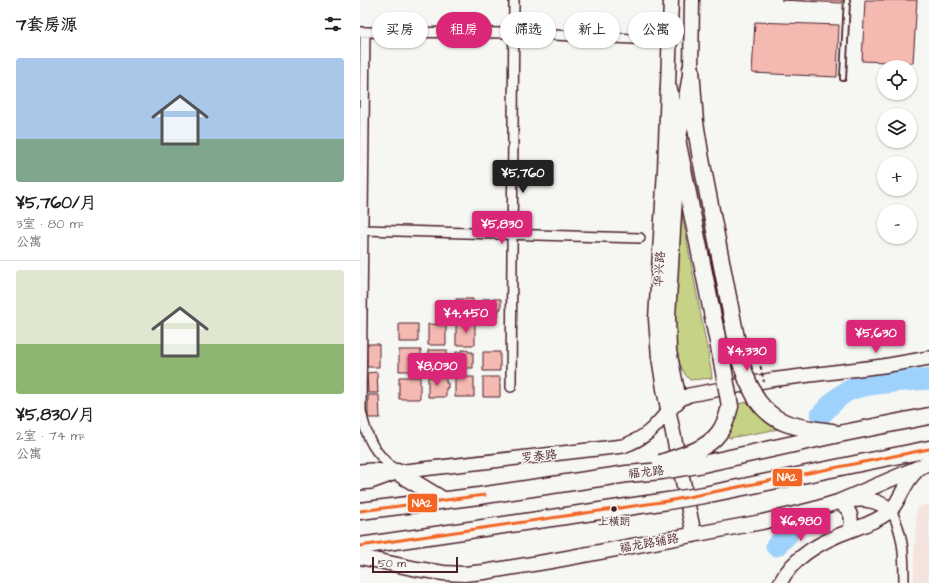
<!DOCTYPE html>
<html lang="zh">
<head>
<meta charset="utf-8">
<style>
	body { margin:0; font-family:"Architects Daughter","LXGW WenKai TC",sans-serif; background:#f6f6f6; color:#222; height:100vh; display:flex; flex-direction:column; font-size:15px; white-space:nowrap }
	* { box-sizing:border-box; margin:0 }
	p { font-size:13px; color:#767676 }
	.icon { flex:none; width:22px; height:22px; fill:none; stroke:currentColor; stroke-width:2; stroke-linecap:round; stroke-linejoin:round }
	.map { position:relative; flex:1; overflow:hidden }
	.side { display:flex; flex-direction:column; background:#fff; width:360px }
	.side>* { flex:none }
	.top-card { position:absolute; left:12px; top:12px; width:380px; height:36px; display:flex; gap:8px }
	.buttons { position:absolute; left:517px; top:60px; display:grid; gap:8px }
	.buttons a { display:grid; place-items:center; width:40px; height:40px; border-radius:50%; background:#fff; box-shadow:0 1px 3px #0004; font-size:20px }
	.scale { position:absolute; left:12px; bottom:10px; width:86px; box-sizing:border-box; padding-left:4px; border:2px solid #4a1f2b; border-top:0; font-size:11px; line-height:14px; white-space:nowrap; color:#4a1f2b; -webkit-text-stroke:3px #f6f6f2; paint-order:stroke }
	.price { position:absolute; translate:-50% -34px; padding:0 9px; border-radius:4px; background:#db2777; color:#fff; font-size:13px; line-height:26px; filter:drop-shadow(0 1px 2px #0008) }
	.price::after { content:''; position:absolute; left:50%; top:24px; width:12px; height:9px; margin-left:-6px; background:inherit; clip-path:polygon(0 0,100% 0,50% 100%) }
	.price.on { background:#222; color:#fff }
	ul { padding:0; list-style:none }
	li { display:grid; align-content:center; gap:8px; height:212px; padding:0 16px }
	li+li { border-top:1px solid #e0e0e0 }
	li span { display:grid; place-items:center; height:124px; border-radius:4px; color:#555 }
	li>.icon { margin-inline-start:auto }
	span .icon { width:72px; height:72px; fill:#fffc; stroke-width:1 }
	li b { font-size:17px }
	h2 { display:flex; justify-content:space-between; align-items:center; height:48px; padding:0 16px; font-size:17px }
	.pill { padding:0 14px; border-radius:18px; background:#fff; box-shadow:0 1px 3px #0004; font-size:14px; line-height:36px }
	.pill.on { background:#db2777; color:#fff }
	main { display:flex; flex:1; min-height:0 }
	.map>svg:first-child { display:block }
</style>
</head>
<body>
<main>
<section class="side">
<h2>7套房源<svg class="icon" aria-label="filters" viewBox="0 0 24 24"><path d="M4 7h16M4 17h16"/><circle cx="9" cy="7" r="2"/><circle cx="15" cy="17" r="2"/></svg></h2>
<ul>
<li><span style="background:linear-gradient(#a9c7e8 65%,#7fa58c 0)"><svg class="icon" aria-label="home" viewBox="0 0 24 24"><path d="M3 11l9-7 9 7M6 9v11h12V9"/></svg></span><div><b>¥5,760/月</b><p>3室 · 80 m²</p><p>公寓</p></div></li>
<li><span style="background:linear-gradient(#dfe7d0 60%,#8fb573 0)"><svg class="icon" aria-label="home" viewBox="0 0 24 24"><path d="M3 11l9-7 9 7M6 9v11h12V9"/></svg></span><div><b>¥5,830/月</b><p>2室 · 74 m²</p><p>公寓</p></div></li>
</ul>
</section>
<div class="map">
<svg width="569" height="583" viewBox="0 0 569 583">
	<rect width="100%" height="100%" fill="#f6f6f2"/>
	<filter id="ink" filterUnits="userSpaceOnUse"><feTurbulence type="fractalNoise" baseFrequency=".025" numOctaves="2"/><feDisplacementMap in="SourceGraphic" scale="8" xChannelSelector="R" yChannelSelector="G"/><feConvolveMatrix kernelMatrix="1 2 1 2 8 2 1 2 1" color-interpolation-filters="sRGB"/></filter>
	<g filter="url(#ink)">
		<path fill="#f5e4de" d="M569,504V583H554V558L557,507Z"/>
		<path fill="#c6d285" stroke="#887858" d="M321,210L351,370L352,378L330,380C308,360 316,303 317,275C318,254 320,232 321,210Z
			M392,401L419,426V429L369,438L368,432L378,404Z"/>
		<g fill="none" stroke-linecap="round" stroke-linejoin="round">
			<path stroke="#9ed2fc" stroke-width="21" d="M461,415C469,406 476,398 486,392C503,382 549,381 569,379
				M416,546L427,535L433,525"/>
		</g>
		<path fill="#f4b9b1" stroke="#4a1f2b" d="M421,0H482V3Z
			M505,0H557L553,63L502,61Z
			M395,22L479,25L477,77L392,73Z
			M96,299H113V318H96Z
			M123,299H141V309H139L138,316H130V318H123Z
			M39,324H58V342H39Z
			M68,324L86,325V345H68Z
			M96,324H115V345H96Z
			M7,344H19V367H7Z
			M39,350H61L60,371H39Z
			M68,350H87V371H68Z
			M102,350H108V352H113V368H95L96,352H102Z
			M123,352H140V371H123Z
			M17,372L18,393H8L7,373Z
			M39,377H60V399H39Z
			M68,377H86V383H88V388H86V397H68Z
			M95,377H114V397H95Z
			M123,377H140V397H123Z
			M8,395H19L20,418H8Z"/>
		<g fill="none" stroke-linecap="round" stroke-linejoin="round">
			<g stroke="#4a1f2b" stroke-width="8">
				<path id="lane" d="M483,78L487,0"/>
			</g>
			<g stroke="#4a1f2b" stroke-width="12">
				<path id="street" d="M0,32L154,33L273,39
					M5,32L1,411C7,441 14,452 37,472
					M4,230L280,238
					M151,387L154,0
					M531,510C544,535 544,556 544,583"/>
			</g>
			<g stroke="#4a1f2b" stroke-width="16">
				<path id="secondary" d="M319,400L329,395L410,380L523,366L569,358
					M0,471L11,470L37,472L263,446C286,438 294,428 309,410
					M0,483L11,482L33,474
					M478,502C491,509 493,517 490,530
					M420,583C434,555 464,540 492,530C505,525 519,520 530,511C537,504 540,495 545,487C549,479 555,472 562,466"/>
			</g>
			<g stroke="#4a1f2b" stroke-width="17">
				<path id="primary" d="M311,0L305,170L296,319L299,357L304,389L334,535
					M309,410L319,400L309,351L308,317L318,144L331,69L332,0
					M492,500C507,498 518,501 531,510
					M0,557L57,569L84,573L104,574L124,572L191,561L402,522L455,509L478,502L569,463"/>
			</g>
			<g stroke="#4a1f2b" stroke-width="19">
				<path id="highway" d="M331,69L335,122L341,159L381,363
					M309,90L318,144L363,367
					M397,400C417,428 441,427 472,432
					M335,451C357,441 365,428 370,406
					M338,465L479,434L569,416
					M37,472L83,500
					M344,495L569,449
					M0,511L119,496L267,474L302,471
					M0,546L308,501"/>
			</g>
			<use href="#lane" stroke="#f6f6f2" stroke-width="4.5"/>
			<use href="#street" stroke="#f6f6f2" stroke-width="9"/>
			<use href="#secondary" stroke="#f6f6f2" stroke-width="13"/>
			<use href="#primary" stroke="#f6f6f2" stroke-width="14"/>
			<use href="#highway" stroke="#f6f6f2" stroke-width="16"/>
			<g stroke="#4a1f2b" stroke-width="19" stroke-linecap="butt">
				<path id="highway-bridge" d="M381,363L388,382L397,400
					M363,367L370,406
					M301,463L335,451
					M302,471L338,465
					M308,501L344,495"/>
			</g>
			<path stroke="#4a1f2b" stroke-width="2" stroke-dasharray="4 3" stroke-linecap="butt" d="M399,359L404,382"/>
			<use href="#highway-bridge" stroke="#f6f6f2" stroke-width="16"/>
			<g stroke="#f6f6f2" stroke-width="6">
				<path id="bus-1" d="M0,511L125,495
					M0,546L308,501L569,449"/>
			</g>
			<use href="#bus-1" stroke="#f26522" stroke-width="3"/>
		</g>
	</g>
	<circle fill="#4a1f2b" stroke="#f6f6f2" stroke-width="1.5" cx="254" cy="509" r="3.5"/>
	<g text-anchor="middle" stroke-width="3" stroke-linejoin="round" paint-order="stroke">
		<g font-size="11" fill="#4a1f2b" stroke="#f6f6f2">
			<text x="254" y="525">上横朗</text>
		</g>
		<g font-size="12" fill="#4a1f2b" stroke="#f6f6f2">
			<text transform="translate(299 269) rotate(-86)" y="4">华兴路</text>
			<text transform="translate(179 456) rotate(-7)" y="4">罗泰路</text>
			<text transform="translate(286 472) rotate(-6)" y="4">福龙路</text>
			<text transform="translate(289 543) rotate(-10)" y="4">福龙路辅路</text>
		</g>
	</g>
	<g stroke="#f6f6f2" stroke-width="1.5">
		<rect x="412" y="468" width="31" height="19" rx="4" fill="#f26522"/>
		<rect x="47" y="493" width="31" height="20" rx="4" fill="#f26522"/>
	</g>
	<g font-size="11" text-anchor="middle" font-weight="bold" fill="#fff">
		<text x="427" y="481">NA2</text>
		<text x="62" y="507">NA2</text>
	</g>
</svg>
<div class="buttons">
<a><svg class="icon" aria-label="locate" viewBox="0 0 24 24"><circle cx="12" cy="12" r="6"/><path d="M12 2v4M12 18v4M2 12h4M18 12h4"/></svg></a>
<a><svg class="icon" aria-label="layers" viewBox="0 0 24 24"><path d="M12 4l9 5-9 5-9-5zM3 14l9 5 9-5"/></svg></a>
<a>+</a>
<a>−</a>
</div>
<div class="scale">50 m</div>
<b class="price on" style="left:163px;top:194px">¥5,760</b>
<b class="price" style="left:142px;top:245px">¥5,830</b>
<b class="price" style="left:106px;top:334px">¥4,450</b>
<b class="price" style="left:516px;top:354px">¥5,630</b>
<b class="price" style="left:387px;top:372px">¥4,330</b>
<b class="price" style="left:77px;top:387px">¥8,030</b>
<b class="price" style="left:441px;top:542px">¥6,980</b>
<div class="top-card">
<a class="pill">买房</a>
<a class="pill on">租房</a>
<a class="pill">筛选</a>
<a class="pill">新上</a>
<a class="pill">公寓</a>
</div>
</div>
</main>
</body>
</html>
